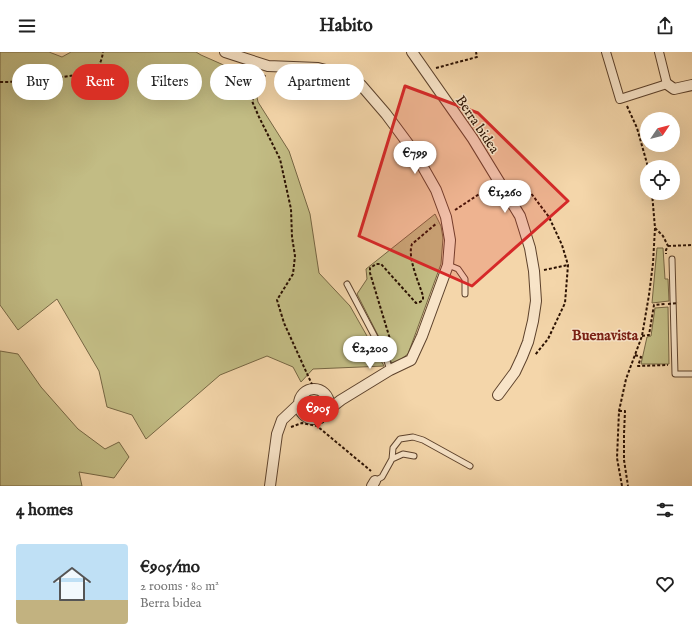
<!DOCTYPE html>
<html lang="en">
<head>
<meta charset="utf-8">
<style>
	body { margin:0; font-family:"IM FELL English",serif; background:#f6f6f6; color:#222; height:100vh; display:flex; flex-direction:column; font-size:15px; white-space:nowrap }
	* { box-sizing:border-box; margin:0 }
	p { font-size:13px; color:#767676 }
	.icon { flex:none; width:22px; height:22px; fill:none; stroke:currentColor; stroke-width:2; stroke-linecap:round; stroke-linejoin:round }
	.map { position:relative; height:434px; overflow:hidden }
	.sheet { display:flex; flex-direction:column; background:#fff; flex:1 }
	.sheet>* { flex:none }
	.banner { position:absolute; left:12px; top:12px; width:400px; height:36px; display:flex; gap:8px }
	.needle { width:26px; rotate:55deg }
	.buttons { position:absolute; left:640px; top:60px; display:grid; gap:8px }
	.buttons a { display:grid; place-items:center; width:40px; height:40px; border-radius:50%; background:#fff; box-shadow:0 4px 16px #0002; font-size:20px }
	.price { position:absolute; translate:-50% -34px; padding:0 9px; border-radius:14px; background:#fff; color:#222; font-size:13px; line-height:26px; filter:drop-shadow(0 1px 2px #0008) }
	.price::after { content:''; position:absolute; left:50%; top:24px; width:12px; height:9px; margin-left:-6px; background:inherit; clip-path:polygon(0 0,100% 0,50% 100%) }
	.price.active { background:#d93025; color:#fff }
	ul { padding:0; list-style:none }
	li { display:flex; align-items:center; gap:12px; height:100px; padding:0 16px }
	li+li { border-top:1px solid #e0e0e0 }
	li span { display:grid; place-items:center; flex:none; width:112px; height:80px; border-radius:4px; color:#555 }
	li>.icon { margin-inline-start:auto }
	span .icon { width:48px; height:48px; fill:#fffc; stroke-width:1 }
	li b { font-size:17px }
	h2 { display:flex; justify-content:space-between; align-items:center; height:48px; padding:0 16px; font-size:17px }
	.tag { padding:0 14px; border-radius:18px; background:#fff; box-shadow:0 4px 16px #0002; font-size:14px; line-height:36px }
	.tag.active { background:#d93025; color:#fff }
	header { display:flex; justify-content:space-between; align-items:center; height:52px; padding:0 16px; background:#fff; font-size:18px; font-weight:700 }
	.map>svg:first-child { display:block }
</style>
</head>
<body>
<header><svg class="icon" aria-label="menu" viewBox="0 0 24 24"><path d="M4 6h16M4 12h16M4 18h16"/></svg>Habito<svg class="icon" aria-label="share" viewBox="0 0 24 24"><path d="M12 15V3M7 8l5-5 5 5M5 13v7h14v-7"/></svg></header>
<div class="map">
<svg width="692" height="434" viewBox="0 0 692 434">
	<rect width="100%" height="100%" fill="#f4d6aa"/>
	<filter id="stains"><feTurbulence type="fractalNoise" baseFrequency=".005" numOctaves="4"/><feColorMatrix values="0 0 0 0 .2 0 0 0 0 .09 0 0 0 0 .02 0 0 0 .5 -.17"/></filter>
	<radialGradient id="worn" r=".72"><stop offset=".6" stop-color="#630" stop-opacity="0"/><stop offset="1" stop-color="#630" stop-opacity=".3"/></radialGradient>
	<path fill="#c2bc84" stroke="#766643" d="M0,0H49L62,5L71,0H196L201,3L253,26L258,50L289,99L310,162L319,221L350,254L384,314L313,317L301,330L293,315L267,304L220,323L146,387L132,363L107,355L99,319L57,247L18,278L0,253Z
		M435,162L441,174L443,186L441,212L408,302L393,313L389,306L385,297L357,242L367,227L366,217Z
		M657,196H663L665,227H668L669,249L652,251Z
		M668,255L669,312H641L647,285L651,284L655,256Z
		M0,299L18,302L41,335L78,377L105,397L119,390L129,405L114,426L79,420L82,434H0Z"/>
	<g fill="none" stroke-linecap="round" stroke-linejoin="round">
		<g stroke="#5d422c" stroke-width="7">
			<path id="service" d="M672,207L675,322H692
				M448,213L458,217L465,227V242
				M347,232L386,306L390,318
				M392,407L393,396L400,387L413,385L423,388L470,414
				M375,429L382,425L392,407L403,402L414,404"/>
		</g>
		<g stroke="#5d422c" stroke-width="10">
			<path id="pedestrian" d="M606,0L620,47L667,32L659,0"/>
		</g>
		<g stroke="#5d422c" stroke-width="12">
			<path id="minor" d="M225,0L268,14L318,16L345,23L361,33L386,62L415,101L436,138L446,165L450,188L448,213L422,284L411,308L390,318L341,348L328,358
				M412,0L473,87L520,164L530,196L534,219L536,249L533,269L528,290L522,305L515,320L498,343
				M667,32L674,37L692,33
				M299 352a15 15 0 1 1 30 0a15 15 0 1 1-30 0Z
				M270,434L277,382L282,368L299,352
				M372,434L375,429"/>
		</g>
		<path stroke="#2b1102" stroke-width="2" stroke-dasharray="3 2" stroke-linecap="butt" d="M436,16L477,5L476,0
			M265,23L252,49L259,65L280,107L291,157L292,185L295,204L293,222L277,248L284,271L314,337
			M0,30C24,30 45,28 69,24C76,23 86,22 93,18C100,15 102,7 103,0
			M627,54L637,76L648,115
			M512,130L518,129L527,136L549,165L562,193L568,213L565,251L548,287L535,303
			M455,158L490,135
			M655,176L663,184L668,194L666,198V202
			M668,194L692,193
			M544,218L568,213
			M642,284L649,283L654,253L665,252
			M391,299L393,297L370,221V216L376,212H381L416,251L420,250L423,248V244C419,231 407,205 412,192L437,171
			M635,303L641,305L638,314L668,313
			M619,359H625L624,382V408L628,434
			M317,374L326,368
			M291,375L302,371L317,374L371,419
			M622,434L617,406L619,359L626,327L642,284L649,243L653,211L655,176L652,141"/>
		<use href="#service" stroke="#f8e4c8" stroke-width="5"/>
		<use href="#pedestrian" stroke="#f8e4c8" stroke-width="8"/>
		<use href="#minor" stroke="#f8e4c8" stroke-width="10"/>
		<path stroke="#2b1102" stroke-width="2" stroke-dasharray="3 2" stroke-linecap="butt" d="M668,252L678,251"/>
	</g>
	<path fill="#d62828" fill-opacity="0.2" stroke="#d62828" stroke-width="3" stroke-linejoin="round" d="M405,34L478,61L568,149L472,234L359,184Z"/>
	<g text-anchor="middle" stroke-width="3" stroke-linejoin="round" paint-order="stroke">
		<g font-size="14" fill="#2b1102" stroke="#f8e4c8">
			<text transform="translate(478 72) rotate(56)" y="5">Berra bidea</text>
		</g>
		<g font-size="15" font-weight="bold" fill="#7a1f14" stroke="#f8e4c8">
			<text x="605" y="288">Buenavista</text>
		</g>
	</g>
	<rect width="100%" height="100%" filter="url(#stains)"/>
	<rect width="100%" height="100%" fill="url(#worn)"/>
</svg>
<div class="buttons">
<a><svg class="needle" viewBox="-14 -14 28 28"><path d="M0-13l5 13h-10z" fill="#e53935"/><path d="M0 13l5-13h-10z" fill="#767676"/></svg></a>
<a><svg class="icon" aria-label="locate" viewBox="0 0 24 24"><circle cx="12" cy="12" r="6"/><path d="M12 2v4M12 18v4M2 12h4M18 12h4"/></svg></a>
</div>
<b class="price" style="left:415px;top:123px">€799</b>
<b class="price" style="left:505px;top:162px">€1,260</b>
<b class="price" style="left:370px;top:318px">€2,200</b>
<b class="price active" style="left:318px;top:378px">€905</b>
<div class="banner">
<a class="tag">Buy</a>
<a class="tag active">Rent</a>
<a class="tag">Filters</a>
<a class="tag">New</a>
<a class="tag">Apartment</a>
</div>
</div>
<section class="sheet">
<h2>4 homes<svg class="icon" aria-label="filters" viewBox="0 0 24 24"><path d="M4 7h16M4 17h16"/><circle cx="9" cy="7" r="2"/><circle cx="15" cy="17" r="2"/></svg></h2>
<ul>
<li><span style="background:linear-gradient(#bfe0f5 70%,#c2b280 0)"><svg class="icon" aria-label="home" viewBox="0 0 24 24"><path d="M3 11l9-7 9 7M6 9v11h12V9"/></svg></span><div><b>€905/mo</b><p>2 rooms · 80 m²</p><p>Berra bidea</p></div><svg class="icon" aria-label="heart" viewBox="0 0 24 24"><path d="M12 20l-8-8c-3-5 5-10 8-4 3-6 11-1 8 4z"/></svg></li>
</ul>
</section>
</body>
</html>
